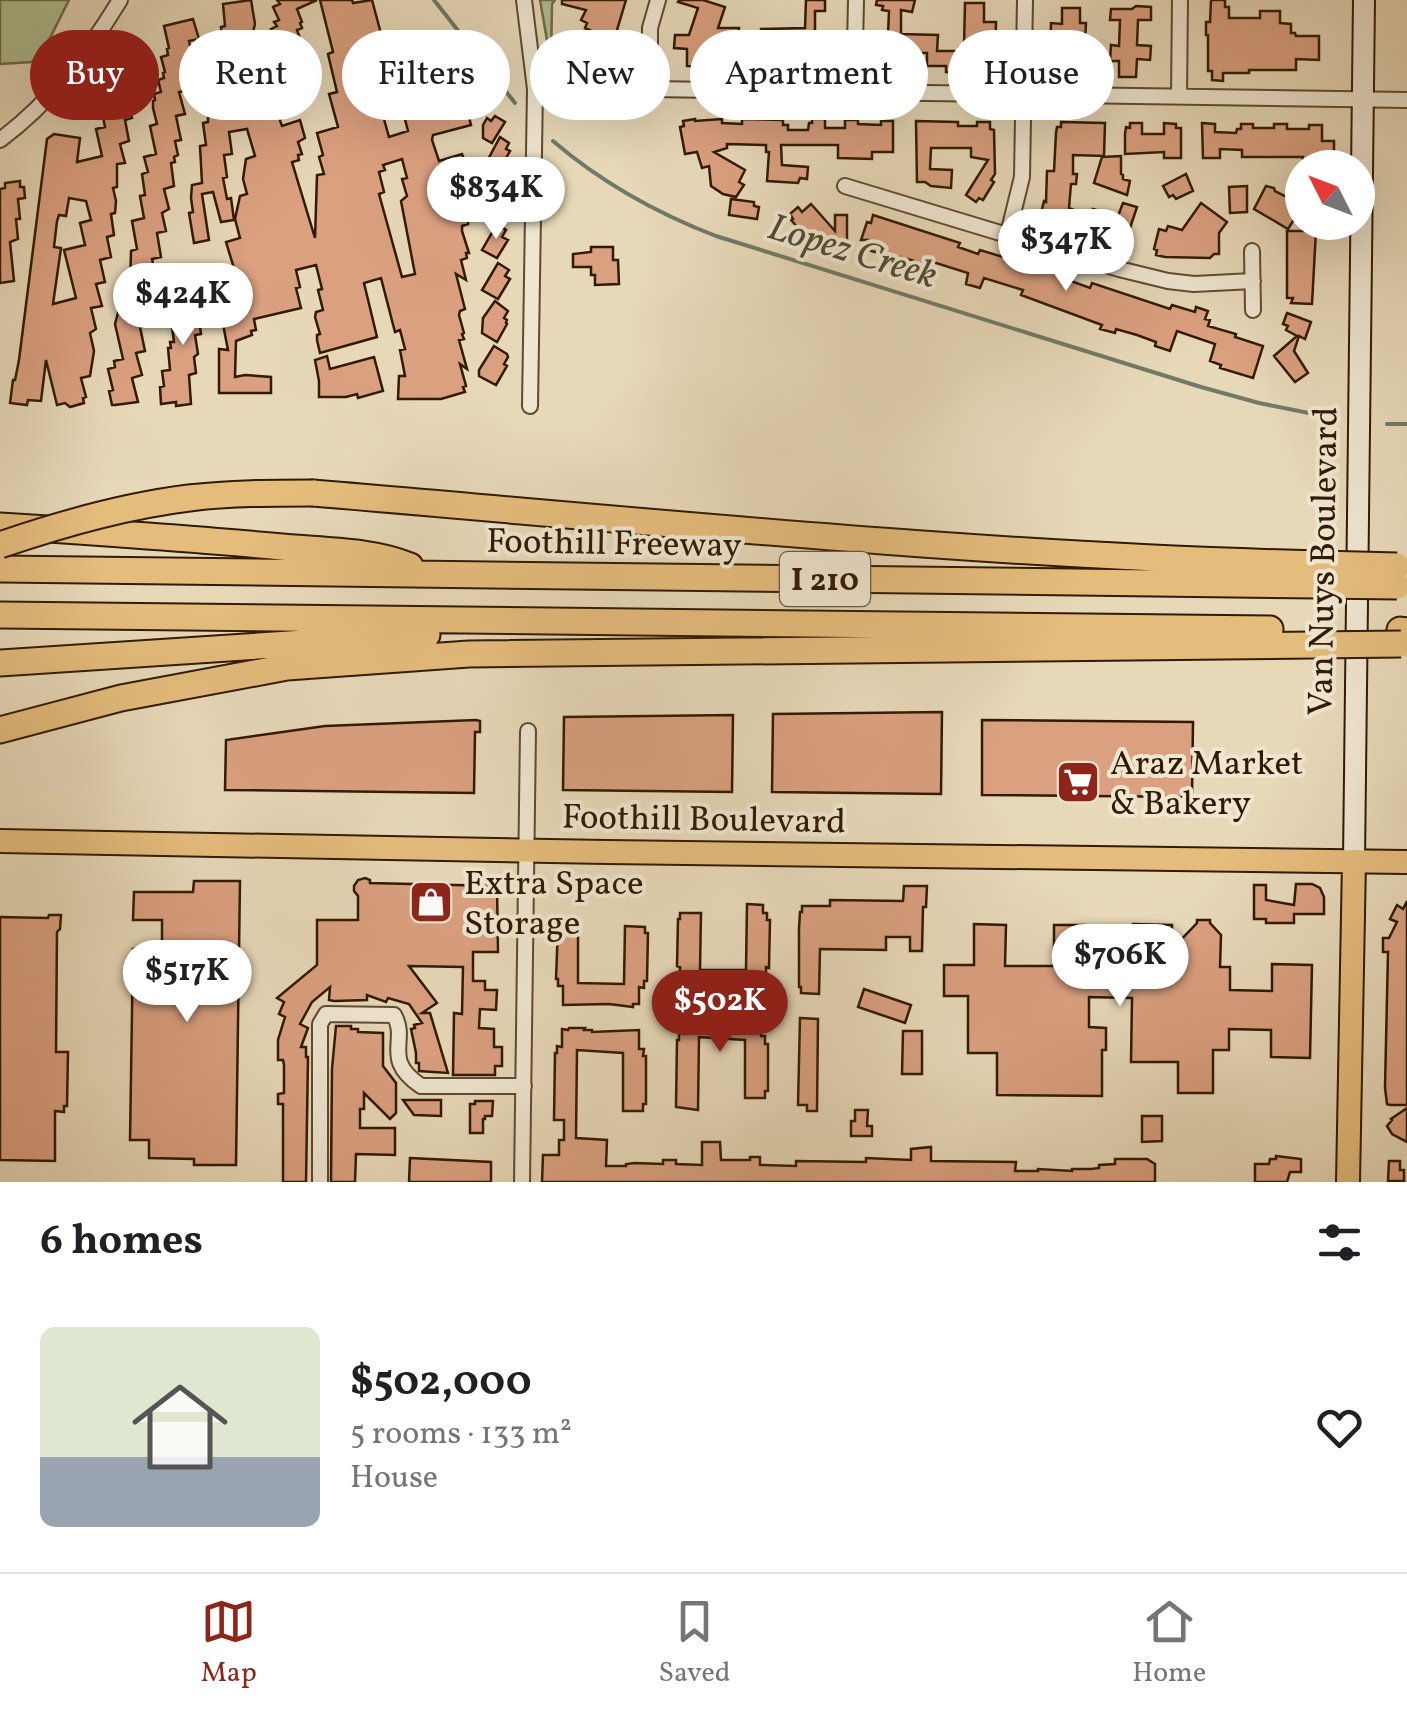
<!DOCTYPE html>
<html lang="en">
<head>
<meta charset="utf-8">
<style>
	body { margin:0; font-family:Vollkorn,serif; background:#f2f2f2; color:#202124; height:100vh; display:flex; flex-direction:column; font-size:38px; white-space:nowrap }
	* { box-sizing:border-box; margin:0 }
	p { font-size:32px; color:#757577 }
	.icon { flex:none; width:55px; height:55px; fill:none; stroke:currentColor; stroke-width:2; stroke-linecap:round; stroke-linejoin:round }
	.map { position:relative; height:1182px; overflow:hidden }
	.side { display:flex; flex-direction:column; background:#fff; flex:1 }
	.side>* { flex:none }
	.banner { position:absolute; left:30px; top:30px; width:1348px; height:90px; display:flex; gap:20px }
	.needle { width:65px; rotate:312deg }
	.controls { position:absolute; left:1285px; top:150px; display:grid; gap:20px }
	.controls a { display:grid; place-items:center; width:90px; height:90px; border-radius:50%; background:#fff; box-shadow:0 10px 40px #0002; font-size:50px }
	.price { position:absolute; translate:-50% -85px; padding:0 22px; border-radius:35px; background:#fff; color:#222; font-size:32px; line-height:65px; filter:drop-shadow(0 2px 5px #0008) }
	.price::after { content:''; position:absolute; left:50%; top:60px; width:30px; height:22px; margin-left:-15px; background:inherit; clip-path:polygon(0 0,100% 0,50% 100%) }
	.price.current { background:#8f2418; color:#fff }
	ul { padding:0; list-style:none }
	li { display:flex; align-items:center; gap:30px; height:250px; padding:0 40px }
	li span { display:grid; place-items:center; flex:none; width:280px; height:200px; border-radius:15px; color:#555 }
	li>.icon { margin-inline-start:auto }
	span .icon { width:120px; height:120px; fill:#fffc; stroke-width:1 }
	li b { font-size:42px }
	h2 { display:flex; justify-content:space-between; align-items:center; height:120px; padding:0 40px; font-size:42px }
	.tag { padding:0 35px; border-radius:45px; background:#fff; box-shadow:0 10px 40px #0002; font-size:35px; line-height:90px }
	.tag.current { background:#8f2418; color:#fff }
	.dock { display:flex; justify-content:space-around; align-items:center; height:140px; border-top:2px solid #e0e0e0; background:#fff; font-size:28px; color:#757577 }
	.dock a { display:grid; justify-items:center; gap:5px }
	.dock .current { color:#8f2418 }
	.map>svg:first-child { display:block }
</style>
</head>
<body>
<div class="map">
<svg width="1407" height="1182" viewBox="0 0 1407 1182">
	<rect width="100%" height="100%" fill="#e7d8b8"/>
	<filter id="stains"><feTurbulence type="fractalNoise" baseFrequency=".002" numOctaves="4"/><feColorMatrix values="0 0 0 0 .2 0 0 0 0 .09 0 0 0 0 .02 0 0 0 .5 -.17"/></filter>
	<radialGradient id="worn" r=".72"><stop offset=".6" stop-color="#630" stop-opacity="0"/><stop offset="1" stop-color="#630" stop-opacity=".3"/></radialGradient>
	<path fill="#afc094" stroke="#706d4a" stroke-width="2.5" d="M0,0H69L49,40L32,62L0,64Z
		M540,0H555L552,4L551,63Z"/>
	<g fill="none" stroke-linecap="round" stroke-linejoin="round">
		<path stroke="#6f7a67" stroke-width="4" d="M434,0L515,103
			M553,141C602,183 656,213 716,236L1201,387L1259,403L1329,417
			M1387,424H1407"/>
	</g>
	<path fill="#daa080" stroke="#321a00" stroke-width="2.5" fill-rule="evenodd" d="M251,0L255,24L251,40L237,41L235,35L222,39L221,27L225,26L223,4Z
		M277,0H317L297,9L302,22L300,23L302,28L297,30L304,50L296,52L303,71L299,72L306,92L274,104L282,126L300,120L305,138L298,142L302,154L298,155L299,160L292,162L315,238L317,175L324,174L319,157L323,155L317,133L338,127L329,94L337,92L328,54L333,52L320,0H352L353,3L372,0L388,60L412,54L403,42L413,35L427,53L433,78H446V83H451L452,112L463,109L464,114L468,113L471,125L433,135L432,140L439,161L462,154L468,170L462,172L469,195L468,224L462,226V231L469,253H466L467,258L461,260L466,280L456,274L465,309L460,311L459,315L464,333L462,334L464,339L459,340L467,369L460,364L466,386L463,387L465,392L441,399H398L399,376H405L400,350L405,349L400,330L395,332L381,278L364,283L377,337L320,353L317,340V335L320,334L315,317L316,312L323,310L318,290L322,289L316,265L296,270L300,287L296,288L301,308L254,319L256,330L251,331L252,335L236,341L235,377L245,375L271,377V393H219V349L228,350L222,319L227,317L216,269L233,265L226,242L240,238L235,219L240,196L247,194L243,179L246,159L255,156L247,129L229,132L232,154L224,155L227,177L223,178L227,199L231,198L234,220L221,222L213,192L202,194L209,240L194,243L189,213L193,212L191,198L192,185L202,183L200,146L206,145L203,123L208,122V117L213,116L211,85V78L218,77L215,55H219L218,49L230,48L240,117L261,110L254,90L268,85L262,66L271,64L268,49L277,44L271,29L277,26L274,22L279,20L273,7L280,4ZM400,100L408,131L389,137L380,105ZM402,159L407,178L402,179L407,196L401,201L415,274L402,277L379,194L384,192L379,172L385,170L383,165Z
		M562,0H626L614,40L618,42L613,53L602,48L591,38L594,32L585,28L587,23L581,20L586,10L562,4Z
		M679,0H703L725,7L718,28H739L738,36H761V29L805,28L806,0H825V11H815V34H833L832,53H814V67L762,65V55L739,54V67L687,66V49L674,48L675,35H689L698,8L678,2Z
		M877,0H915L912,12L901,10V34L938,35L937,51H958L959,47H964L965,3H984V22H996L995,57H991V65H987V74L946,72V66H927V53H903V66H889L890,53H873V35H888L889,11L882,10L883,6L876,5Z
		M1211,0H1225V7H1229V18H1260V11H1280V23L1291,24V33H1295L1296,36H1319V60L1296,59V70H1249V73H1223V81L1212,80V71H1208V35H1206V22H1210Z
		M1136,6L1151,7V20H1138L1137,45L1151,46L1150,60L1137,59L1136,77H1119V61H1110L1111,45L1119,46L1120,20H1110L1111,9H1132Z
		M1062,8H1080V23H1086L1085,42H1089V68H1079V76H1063V64H1060V60H1050L1051,23L1062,24Z
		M193,19L199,39L189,41L194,64L186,66L191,86L185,87L186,91L179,92L185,114L176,116L181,140L175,141L178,155L174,157L175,162L171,163L174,186L164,189L169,209L162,213L166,231L157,233L161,257L152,259L157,282L149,284L153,303L152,305L144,307L149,325L140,327L145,351L136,353L142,375L132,378L138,402L115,405H112L109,391L113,390L108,369L115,367L114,361L123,359L115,324L122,298L119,288L130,287L131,251L137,249L132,221L144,218L140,196L145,195L142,174L148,172L144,157L156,154L150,126L157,124L153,108V101L155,100L154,94L161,92L158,80L164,78L163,73L165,72L161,57L168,55L167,49L169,48L164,26Z
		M129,106L132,118L125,120L129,141L120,144L125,163L117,164V187L113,188L116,201L115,213L111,214L114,235L107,237L111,257L100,260L105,282L96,284L102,306L91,308L96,329L90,333L94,351L90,376L81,378L86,397L83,398L84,403L70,407L65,403L57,405L46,360L41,401L28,400L27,405L10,403L13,380H15L19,360L47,139L54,134L80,138L77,162L102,156L96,129L105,127L102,112ZM69,198L86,201L91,220L80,223L85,245L64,250L76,298L53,304L61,248L54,247L57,221L59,215L66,216Z
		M495,116L505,122L492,143L483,138V125L487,118L491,121Z
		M695,119V121L722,119V123L742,124V119L783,120V125H788V130H808L809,123H812V119H825V128H845V120H858V124L881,125V121H893V152H872V159L838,158V145H781L782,165L808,167L807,179L800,178L798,183L767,181L769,152H766V145L727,144V148L714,152L745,170L739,182L744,185L736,197L723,194L711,186L709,166L702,168L697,152L685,154L680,127L684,126L683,121Z
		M916,121L958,122V126H977V122H990V129L994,130L995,174L991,180L994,182L983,200L979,198L976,202L966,195L988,160L971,157V148H931L930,169L952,170L951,188L931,186L925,182H917Z
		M1061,122L1105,123L1104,156L1073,155V174H1077L1076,184H1071L1069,208L1074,210L1073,225L1050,221L1045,218L1046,214L1041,213L1044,201L1046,202L1047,171H1054L1056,133L1057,127H1061Z
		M1130,123H1142V134H1164V123L1176,124V128H1181V158H1164V152L1125,154V134L1126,127L1130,128Z
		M1202,123L1215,124V132L1236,133L1237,129H1241V124H1253V128H1274V124H1287V129H1309V125H1322V141H1334V157L1314,158L1313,165H1303V157H1242V150L1220,149V158H1203Z
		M500,137L509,143L506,149L510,151L498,172L485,165Z
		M1121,156V174L1123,175V179L1130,181L1127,195L1094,183L1102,157Z
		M1186,174L1193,191L1176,199L1173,195L1169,197L1163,186Z
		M510,176L511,196L496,219L477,207L490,186Z
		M20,181V187H24L25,198L18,199L20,219H16L18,239L10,242L14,281L0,283V189L5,188V183Z
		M1247,186V212L1230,213L1229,187Z
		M1266,186L1274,188L1275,191L1291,199L1294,194L1302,200V207L1288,229L1254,209Z
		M731,199L754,202V206L759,207L757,219L729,215Z
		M1123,203L1137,207L1126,240L1121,239L1120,244L1085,233L1087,229L1081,227L1086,212L1091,214L1093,209L1118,216Z
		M1201,203L1227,222L1219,233V254H1214L1210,258L1165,257L1156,255L1157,250L1154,249L1159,229L1166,231L1168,226L1182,230Z
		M811,204L835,231V215H847V240L828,241L809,233L808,239L791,220L793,219L790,214L798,207L802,212Z
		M873,215L960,243L958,247L978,254L980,250L1069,277L1068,280L1090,288L1092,283L1170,309L1172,305L1195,312L1196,307L1208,311L1205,319L1210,320L1208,326L1236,334L1235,337L1263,346L1253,378L1220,368L1221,365L1210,361L1215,344L1177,331L1170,351L1155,346L1156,342L1137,335L1116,329L1115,333L1100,329L1102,325L1021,295L1023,290L984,278L980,288L966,284L968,273L933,262L931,266L901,257L900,260L865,249L868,240H861L867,222L871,223Z
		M497,224L506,230L502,237L508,240L497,258L482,250Z
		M1287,231H1316L1312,304L1291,303L1293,298H1287Z
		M591,247H613V260H618L619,284L595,285V275H591V267H573V254L591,252Z
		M498,263L509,270L505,276L510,279L498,299L482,290Z
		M203,288L207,312L198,313L201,334L195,335L198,354L194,357L196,373L189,375L191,404L176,406V402L161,404L160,387L164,386L162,371L170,370L168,348H171L170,342H174L171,319L178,318L175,303L179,302L178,296H183L182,292Z
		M495,301L508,311L504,318L507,320L506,323L507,324L497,342L482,333L483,318Z
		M1287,313L1311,322L1305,339L1299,336L1294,351L1308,373L1295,382L1274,356L1297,336L1286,330L1288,326L1283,324Z
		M494,346L507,354L508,357L504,364L507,366L496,385L479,376V370Z
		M327,356L330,369L374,357L383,391L358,398L357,394L346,397H319V381L315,360Z
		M942,712L941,794L772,792L773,714Z
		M733,715L732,792L563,790L564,717Z
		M476,720L480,721V732H475L474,793L225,790L226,740L325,726Z
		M982,720L1193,722L1192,797L982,795Z
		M365,878L370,880V883L497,886L498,952H473V981H485V990H497L496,1010L480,1009L479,1028L494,1029V1047H502V1066H495V1075H453L454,1013L462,1014L463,967L409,966L437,1003L422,1013H430L448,1073L419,1071V1063H416V1053L411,1029L415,1028L414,1025L422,1023L409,1004L388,998L386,1002L367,995V1000L334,1001L329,1000L330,987L312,1002L300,1024L308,1028L301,1047H306V1057H308L306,1182H283V1104H278V1094L284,1093V1065L283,1060H278V1040L285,1017L279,1014L284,1002L277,998L317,965V920H358V896L354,891V886L358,880Z
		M194,881H240L236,1165H194V1159L149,1158V1140H130L133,949H162V920H133L134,892H193Z
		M1296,884H1312L1320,888L1324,897V914H1294V923H1266V919H1254V885H1266V900L1294,905Z
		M904,886H927L926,907H923L922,951H910V937H886V950L820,949L819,994L801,993V987H799V929L800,912H802V906H830V900L903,901Z
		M1407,901V1105H1390L1387,1104L1385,1088L1388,952H1383V938H1389L1397,922L1390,919L1397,905L1403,909Z
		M747,904L763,905V913H767V920H770L769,968L766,967V974H761V991H755V993L708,990V993H690V990H684V974H680V967L677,966L678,919H680V913H701L700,970H746Z
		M49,915H61L60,929L57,932L56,1052H68L67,1106H64V1112L55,1111V1161L0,1160V917L48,918Z
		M1197,920H1210V923L1221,935L1220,967H1230V990L1272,991V964L1312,965L1310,1058L1271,1057V1030L1229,1029V1050H1213V1093H1178V1062H1131L1132,998L1089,997V1027L1106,1028V1050H1102V1096L997,1095V1053H968V996H944V965H974V924L1006,925L1005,966H1054V925H1085V966L1132,967L1133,924L1172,925V949L1197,923Z
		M558,926H578V983L624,984L625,926L645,927V933H648L647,981H644V988L639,987V1004H633V1007L609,1004L563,1005V986H558V979H556Z
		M864,989L911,1005L905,1023L858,1007Z
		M690,1014H708V1017H714V1019L761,1017V1036H765V1044H768V1091H765V1098H745V1040L699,1037L698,1110L676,1107L677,1040H679V1033L684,1034V1016H690Z
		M800,1018L818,1019L817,1111H807V1105H798Z
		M336,1026H351V1029H358V1032L383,1033V1066L396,1083V1113L390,1119L364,1093V1109H360V1128H395V1155L356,1154L355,1182H331L332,1069Z
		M569,1028H585L584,1030H592V1032L639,1030V1049H644L643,1056H646V1104H643V1111H623V1053L577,1050L576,1138L607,1140L606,1166H626V1164L635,1163L663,1164V1160H676V1164L702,1165V1142H720L721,1160H750V1157H760V1165L796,1166V1161L866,1162V1158L911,1160V1149L931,1147V1161L1016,1162L1015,1171H1038V1169L1072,1171V1169H1091L1099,1168V1165L1115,1164V1159H1147L1155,1164V1182H542L543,1155H559V1140H564V1120H554L555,1053H557V1046L562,1047V1029L568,1030Z
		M903,1031H922V1074H902Z
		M403,1100H441V1116L414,1115Z
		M475,1101H493L492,1116H485V1119H483V1133H470V1104H475Z
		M1407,1108V1142L1392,1134L1387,1126L1392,1120L1391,1119Z
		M855,1110H868L867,1126H872V1136H851V1121H855Z
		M1142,1116H1162V1141L1142,1142Z
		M1276,1156L1301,1159V1172H1290L1287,1182H1255V1164H1269L1270,1159H1276Z
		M410,1158L491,1162V1182H409Z
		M1389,1161H1400V1170H1404V1181H1388Z"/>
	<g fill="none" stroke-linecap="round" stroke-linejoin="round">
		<g stroke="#5f4a2e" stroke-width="18">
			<path id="street" d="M524,0L535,89L530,406
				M535,89H650L1407,100
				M650,89V28L658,0
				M854,92L856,0
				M1179,96L1180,0
				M0,140C51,102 87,54 120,0
				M845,186L1119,269L1168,281L1194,284L1253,281
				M1008,234L1022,177L1025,0
				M1252,251L1253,310
				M320,1182V1024L326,1014L394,1015C409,1041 381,1059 421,1086H524
				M522,1182L528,731"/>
		</g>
		<g stroke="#321a00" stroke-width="24">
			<path id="secondary" d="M1354,861L1364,0"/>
		</g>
		<g stroke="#321a00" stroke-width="26">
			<path id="primary" d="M0,841L607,852L1407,862
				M1348,1182L1354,861"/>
		</g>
		<g stroke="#321a00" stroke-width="29">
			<path id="highway" d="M313,493C648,521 984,556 1320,564
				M0,526C94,532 188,538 282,547C324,551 371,550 410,566
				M0,569L1318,585
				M0,615L1270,629
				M1400,630L1407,631
				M0,663L427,635
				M0,730L121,698L287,667L469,654L1313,645"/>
		</g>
		<use href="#street" stroke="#efe6d1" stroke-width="14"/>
		<use href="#secondary" stroke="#efe6d1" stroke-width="20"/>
		<use href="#primary" stroke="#e4bc7c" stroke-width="22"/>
		<use href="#highway" stroke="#e4bc7c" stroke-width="25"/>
		<g stroke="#321a00" stroke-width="29" stroke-linecap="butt">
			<path id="highway-bridge" d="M0,545C61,524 124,506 189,498C230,493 272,493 313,493
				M1320,564L1397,566
				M1318,585L1397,586
				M1313,645L1401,644"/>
		</g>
		<use href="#highway-bridge" stroke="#e4bc7c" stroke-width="25"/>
	</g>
	<defs>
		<g id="supermarket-square" transform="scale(2.25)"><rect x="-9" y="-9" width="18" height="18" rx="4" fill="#8f2418" stroke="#efe6d1"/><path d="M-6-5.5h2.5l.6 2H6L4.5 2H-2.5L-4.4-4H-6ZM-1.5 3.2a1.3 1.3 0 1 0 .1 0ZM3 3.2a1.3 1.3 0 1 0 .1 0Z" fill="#fff"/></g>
		<g id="shop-square" transform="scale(2.25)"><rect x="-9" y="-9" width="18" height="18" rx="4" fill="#8f2418" stroke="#efe6d1"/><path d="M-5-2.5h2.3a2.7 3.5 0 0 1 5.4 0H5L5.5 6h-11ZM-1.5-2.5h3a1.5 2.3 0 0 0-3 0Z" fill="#fff"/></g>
	</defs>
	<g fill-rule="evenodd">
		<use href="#supermarket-square" x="1078" y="782"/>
		<use href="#shop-square" x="431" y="902"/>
	</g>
	<g text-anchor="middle" stroke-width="8" stroke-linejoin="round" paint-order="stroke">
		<rect fill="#efe6d1" stroke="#6b573f" stroke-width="2.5" x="780" y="552" width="90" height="54" rx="8"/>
		<g font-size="32" font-weight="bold" fill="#321a00">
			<text x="825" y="590">I 210</text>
		</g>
		<g font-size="35" fill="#321a00" stroke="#efe6d1">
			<text transform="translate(614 542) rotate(1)" y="12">Foothill Freeway</text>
			<text transform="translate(1322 561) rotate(-89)" y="12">Van Nuys Boulevard</text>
			<text transform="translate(704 818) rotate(1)" y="12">Foothill Boulevard</text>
		</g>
		<g font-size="35" fill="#321a00" stroke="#efe6d1" text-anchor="start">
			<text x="1110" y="774">Araz Market<tspan x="1110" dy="40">&amp; Bakery</tspan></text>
			<text x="464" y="894">Extra Space<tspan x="464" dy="40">Storage</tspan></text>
		</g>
		<g font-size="38" font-style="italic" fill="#504a34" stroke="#efe6d1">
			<text transform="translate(853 250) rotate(17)" y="13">Lopez Creek</text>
		</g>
	</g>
	<rect width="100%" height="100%" filter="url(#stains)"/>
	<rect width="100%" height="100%" fill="url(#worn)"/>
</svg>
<div class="controls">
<a><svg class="needle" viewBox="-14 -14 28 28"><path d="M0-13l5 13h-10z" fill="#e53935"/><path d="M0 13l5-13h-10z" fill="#757577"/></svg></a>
</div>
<b class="price" style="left:496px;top:242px">$834K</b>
<b class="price" style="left:1066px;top:294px">$347K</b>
<b class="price" style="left:183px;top:348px">$424K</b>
<b class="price" style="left:1120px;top:1009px">$706K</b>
<b class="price" style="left:187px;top:1025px">$517K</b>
<b class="price current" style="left:720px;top:1055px">$502K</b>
<div class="banner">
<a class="tag current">Buy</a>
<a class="tag">Rent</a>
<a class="tag">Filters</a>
<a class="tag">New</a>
<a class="tag">Apartment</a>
<a class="tag">House</a>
</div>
</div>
<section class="side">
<h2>6 homes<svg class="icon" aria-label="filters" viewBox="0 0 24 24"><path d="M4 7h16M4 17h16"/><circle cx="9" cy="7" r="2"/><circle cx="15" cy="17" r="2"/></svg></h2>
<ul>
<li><span style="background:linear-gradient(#dfe7d0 65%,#9aa5b1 0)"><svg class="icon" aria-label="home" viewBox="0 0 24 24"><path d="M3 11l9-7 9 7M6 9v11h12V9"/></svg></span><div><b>$502,000</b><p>5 rooms · 133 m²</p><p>House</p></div><svg class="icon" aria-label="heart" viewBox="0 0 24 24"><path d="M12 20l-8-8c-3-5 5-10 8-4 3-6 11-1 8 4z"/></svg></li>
</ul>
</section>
<nav class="dock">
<a class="current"><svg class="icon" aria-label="map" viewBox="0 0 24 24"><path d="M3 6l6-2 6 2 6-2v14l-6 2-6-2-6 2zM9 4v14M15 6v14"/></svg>Map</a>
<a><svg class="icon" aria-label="saved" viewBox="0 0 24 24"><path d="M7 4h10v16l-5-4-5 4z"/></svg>Saved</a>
<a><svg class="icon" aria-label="home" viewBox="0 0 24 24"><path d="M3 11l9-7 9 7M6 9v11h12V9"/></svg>Home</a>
</nav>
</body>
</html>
